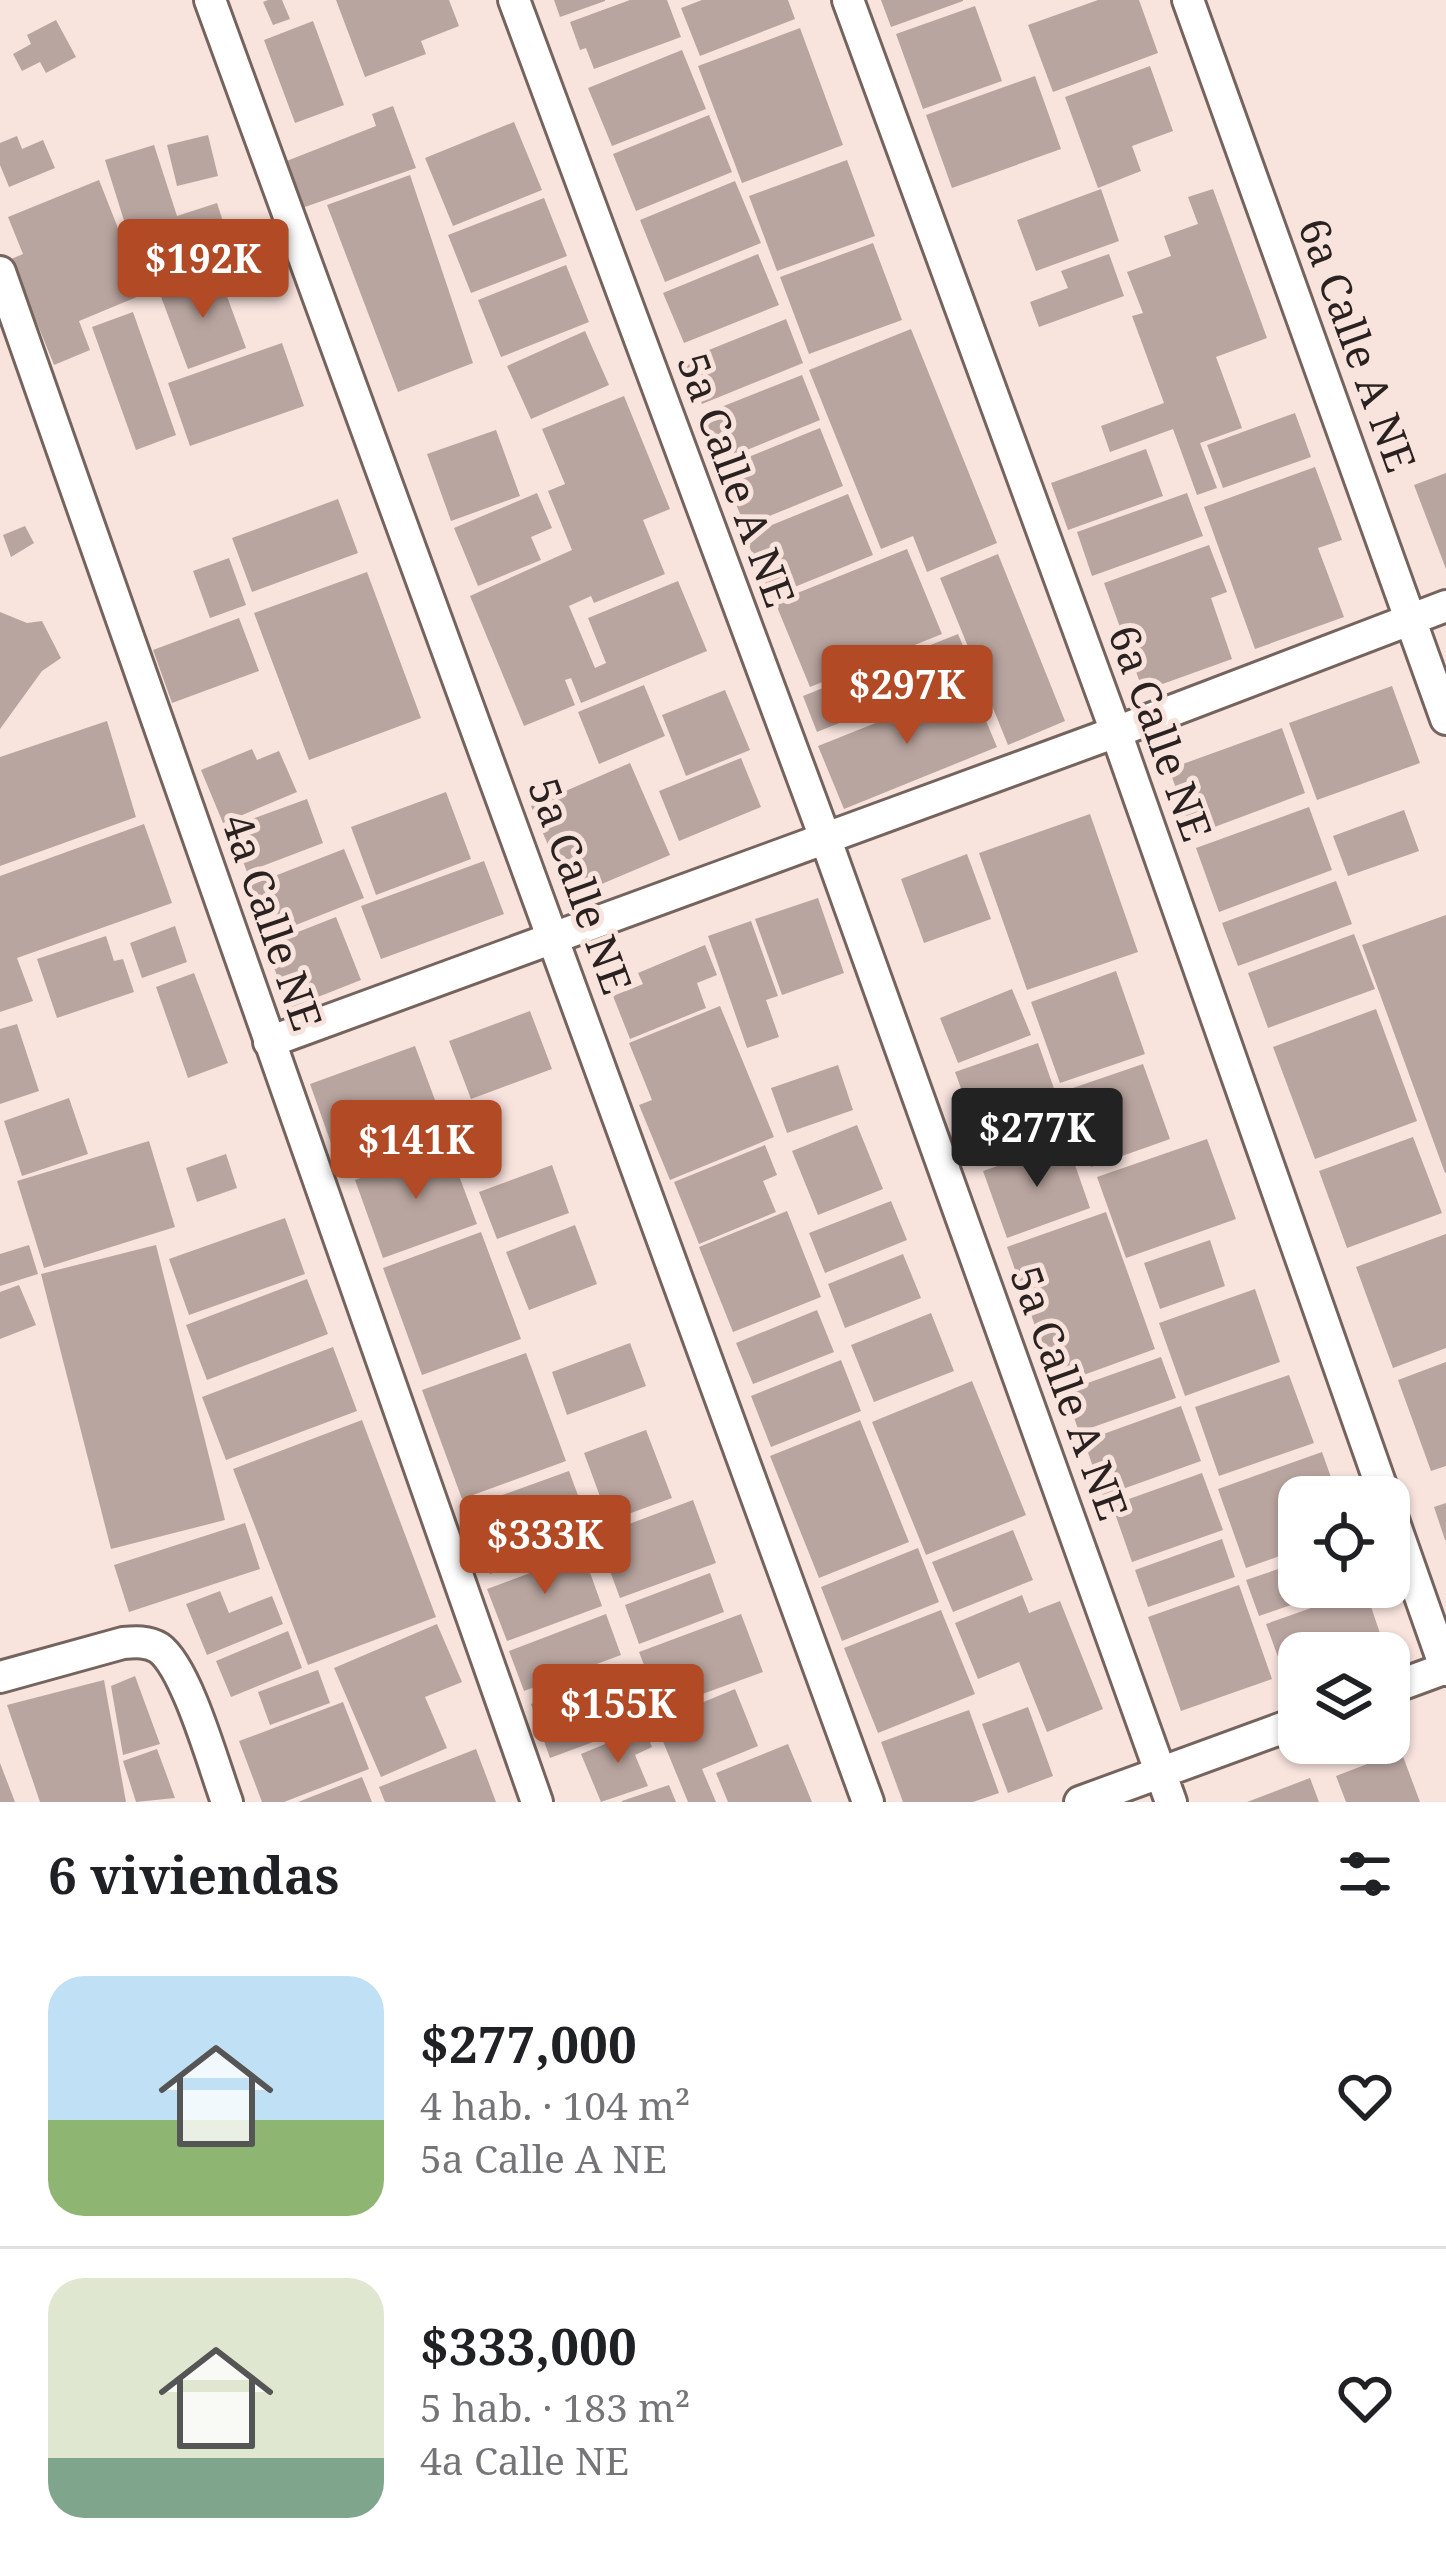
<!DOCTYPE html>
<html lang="es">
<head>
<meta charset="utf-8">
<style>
	body { margin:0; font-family:"Noto Serif",serif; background:#f2f2f2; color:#202124; height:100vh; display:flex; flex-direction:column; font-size:45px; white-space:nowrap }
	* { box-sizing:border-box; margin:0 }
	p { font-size:39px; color:#757577 }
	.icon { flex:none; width:66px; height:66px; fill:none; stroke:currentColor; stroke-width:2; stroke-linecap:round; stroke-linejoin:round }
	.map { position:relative; height:1802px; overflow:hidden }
	.sheet { display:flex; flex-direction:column; background:#fff; flex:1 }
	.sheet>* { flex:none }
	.buttons { position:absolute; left:1278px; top:1476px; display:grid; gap:24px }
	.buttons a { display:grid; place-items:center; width:132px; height:132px; border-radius:24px; background:#fff; box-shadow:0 3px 9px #0004; font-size:60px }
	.price { position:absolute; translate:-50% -102px; padding:0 27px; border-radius:12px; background:#b14a25; color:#fff; font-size:39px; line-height:78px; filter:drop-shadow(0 3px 6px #0008) }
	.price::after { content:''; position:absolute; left:50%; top:72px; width:36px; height:27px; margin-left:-18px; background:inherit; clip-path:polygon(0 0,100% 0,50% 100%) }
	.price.current { background:#222; color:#fff }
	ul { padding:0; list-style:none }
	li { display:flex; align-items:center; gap:36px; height:300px; padding:0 48px }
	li+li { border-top:3px solid #e0e0e0 }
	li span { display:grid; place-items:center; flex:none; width:336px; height:240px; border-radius:36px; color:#555 }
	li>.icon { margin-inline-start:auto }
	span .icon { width:144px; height:144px; fill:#fffc; stroke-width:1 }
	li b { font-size:51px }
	h2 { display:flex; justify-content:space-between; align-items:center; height:144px; padding:0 48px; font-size:51px }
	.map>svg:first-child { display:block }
</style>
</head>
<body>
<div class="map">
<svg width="1446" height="1802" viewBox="0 0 1446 1802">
	<rect width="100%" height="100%" fill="#f8e3dd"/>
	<path fill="#b9a59f" d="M268,0H282L290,19L273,25L263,2Z
		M336,0H449L459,26L421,41L426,54L365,77Z
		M554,0H605V1L560,17Z
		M630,0H667L681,37L594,69L586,48L580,50L570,22Z
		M702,0H788L795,19L700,56L681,8Z
		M881,0H963V1L891,27Z
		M1098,0H1139L1158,53L1053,92L1028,25Z
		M975,6L1002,81L923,109L896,34Z
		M56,20L76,57L46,73L40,62L22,71L13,54L31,44L27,35Z
		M313,21L344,105L295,123L264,40Z
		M800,28L843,145L742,183L698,66Z
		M682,50L706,109L612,146L588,88Z
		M1150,66L1173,131L1132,146L1141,171L1098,188L1065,97Z
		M1035,76L1061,149L952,188L926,115Z
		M393,106L416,168L302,208L284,162L376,126L372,114Z
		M709,115L732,172L636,211L613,154Z
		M514,122L542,190L453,226L425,158Z
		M208,135L218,176L177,186L167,145Z
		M17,136L22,149L43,140L55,168L9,187L0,165V143Z
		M154,145L177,216L217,203L232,249L142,278L105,160Z
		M847,160L875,236L777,271L749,196Z
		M410,175L473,363L398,392L327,205Z
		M99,180L144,294L79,321L90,350L54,365L11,259L23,254L8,217Z
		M735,181L761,243L665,282L640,220Z
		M1101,189L1119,241L1036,271L1017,220Z
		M1213,189L1267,338L1216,357L1242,428L1200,443L1217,488L1197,495L1173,429L1110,452L1101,426L1164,403L1132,316L1143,313L1127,272L1171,256L1164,236L1198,224L1188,197Z
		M544,198L567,256L471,293L448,235Z
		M873,243L902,320L809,354L780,277Z
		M758,254L779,305L684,343L663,293Z
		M1109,254L1124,296L1039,327L1030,302L1068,288L1061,271Z
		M566,265L589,322L501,357L478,300Z
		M218,272L246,348L188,369L160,294Z
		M133,312L176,435L136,450L92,327Z
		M786,319L803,363L702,404L684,360Z
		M911,329L997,543L927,572L913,536L881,549L809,370Z
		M585,331L609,385L531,419L507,366Z
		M282,343L304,406L190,446L168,383Z
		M802,375L820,420L720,461L701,415Z
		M624,396L670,509L643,520L665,574L594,603L591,596L569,606L595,668L606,663L588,618L678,581L707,651L581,703L571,678L565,680L575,705L524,726L470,596L572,550L548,491L565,484L542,429Z
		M1295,413L1311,457L1223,488L1207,445Z
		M820,428L843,486L745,526L721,468Z
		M496,430L520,496L451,521L427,454Z
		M1146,449L1163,496L1068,530L1051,483Z
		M1315,467L1342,540L1318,548L1344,617L1255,649L1204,507Z
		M1446,473V569L1414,485Z
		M537,493L552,528L531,537L541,560L478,586L454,528Z
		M1187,493L1203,536L1092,576L1077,532Z
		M848,494L873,555L770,597L745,536Z
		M338,499L358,553L252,592L232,538Z
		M25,526L34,543L11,557L3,535Z
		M1209,545L1227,592L1211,598L1232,659L1143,691L1104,583Z
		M907,549L942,634L810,687L775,602Z
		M998,554L1065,721L1008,745L940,578Z
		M229,558L246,605L210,618L193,571Z
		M367,572L421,718L309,760L254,613Z
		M0,612L27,623L42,621L61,658L42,671L0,729Z
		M239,618L259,671L172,703L153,650Z
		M958,634L973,669L817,732L803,696Z
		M644,685L665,736L599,764L578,712Z
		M971,685L997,747L844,809L818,746Z
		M1392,686L1420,763L1317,800L1289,723Z
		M725,690L750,750L686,776L662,715Z
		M107,721L136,817L0,866V757Z
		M1282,728L1305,793L1193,835L1169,769Z
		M252,749L257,760L279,751L297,792L223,823L201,770Z
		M741,758L761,807L679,841L659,791Z
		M630,763L670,855L571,897L531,806Z
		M446,792L471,859L376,895L351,827Z
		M307,799L323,843L247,872L230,827Z
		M1309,807L1332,870L1219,912L1196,848Z
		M1404,810L1419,851L1348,876L1333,836Z
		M1090,814L1138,952L1027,990L979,853Z
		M144,824L172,903L17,958L33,1001L0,1012V876Z
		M344,849L364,898L263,938L244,888Z
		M967,854L991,919L924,943L901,879Z
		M484,861L504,914L381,959L361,906Z
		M1336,881L1352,924L1238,966L1222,923Z
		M818,898L844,973L782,995L755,919Z
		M1446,915V1172L1445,1173L1362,945Z
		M336,917L361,980L290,1008L265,945Z
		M751,921L778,996L766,1000L779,1037L747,1048L708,936Z
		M175,926L187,962L142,978L130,943Z
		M1354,934L1375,989L1268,1028L1248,973Z
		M106,936L114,961L123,959L134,992L57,1018L37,959Z
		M705,945L717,975L697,983L706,1008L630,1039L613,996L643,984L638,973Z
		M1116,971L1145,1054L1060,1083L1031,1002Z
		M194,973L228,1063L188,1078L156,987Z
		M1012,989L1031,1035L958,1063L940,1018Z
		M720,1006L774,1137L670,1180L639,1105L652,1100L629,1043Z
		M1376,1009L1417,1121L1315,1159L1273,1047Z
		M530,1011L552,1069L471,1099L449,1041Z
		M17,1024L39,1091L0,1104V1029Z
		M1038,1043L1069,1131L987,1160L955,1072Z
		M415,1046L449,1138L343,1177L310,1084Z
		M1143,1064L1170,1139L1091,1167L1064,1091Z
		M838,1065L853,1110L787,1133L771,1088Z
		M69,1098L88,1154L22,1176L4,1121Z
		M857,1125L883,1189L818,1215L792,1151Z
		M1413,1137L1442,1213L1347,1248L1319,1171Z
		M1207,1139L1236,1219L1126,1258L1097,1177Z
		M149,1141L175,1227L44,1268L17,1181Z
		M1067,1142L1090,1208L1007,1238L983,1171Z
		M765,1145L777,1175L763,1181L776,1212L699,1244L674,1182Z
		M448,1146L477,1224L383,1258L355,1180Z
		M226,1154L237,1188L197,1202L186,1168Z
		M552,1165L569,1213L497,1239L479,1192Z
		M891,1201L907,1240L825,1273L809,1233Z
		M787,1211L821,1297L733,1332L699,1247Z
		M1106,1212L1155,1349L1056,1385L1007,1247Z
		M285,1218L305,1274L189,1315L169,1259Z
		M575,1225L597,1284L529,1310L506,1252Z
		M481,1232L521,1339L422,1375L383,1268Z
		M1446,1234V1348L1393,1368L1356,1267Z
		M1210,1240L1225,1286L1160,1309L1144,1263Z
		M29,1245L38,1274L0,1286V1254Z
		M156,1245L225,1520L111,1549L41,1274Z
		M903,1254L921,1298L845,1328L828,1284Z
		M307,1279L328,1334L207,1380L186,1325Z
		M19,1285L36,1325L0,1339V1292Z
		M1255,1289L1280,1362L1185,1396L1159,1323Z
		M817,1310L834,1352L753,1384L736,1343Z
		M931,1313L954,1371L874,1402L851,1345Z
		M630,1343L646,1386L567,1415L552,1372Z
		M333,1347L357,1411L226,1460L202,1397Z
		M526,1353L566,1461L462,1499L422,1390Z
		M1161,1357L1176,1398L1079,1432L1065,1391Z
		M841,1360L861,1411L771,1447L751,1396Z
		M1446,1362V1466L1431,1471L1398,1380Z
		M1289,1375L1314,1443L1219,1476L1195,1407Z
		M972,1381L1026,1515L926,1555L872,1422Z
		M1181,1406L1201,1461L1103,1496L1084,1441Z
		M362,1420L436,1617L308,1665L233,1469Z
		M860,1420L909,1542L819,1578L770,1456Z
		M646,1430L672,1498L609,1521L584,1453Z
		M1322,1452L1338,1497H1299V1549L1246,1568L1218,1489Z
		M569,1471L593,1536L490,1574L466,1508Z
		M1202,1473L1223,1530L1132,1562L1112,1505Z
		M693,1500L716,1563L620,1598L597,1536Z
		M1446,1503V1540H1445L1434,1507Z
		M245,1523L260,1569L129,1612L114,1565Z
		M1013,1530L1033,1580L953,1612L932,1562Z
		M1222,1539L1235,1577L1148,1607L1135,1570Z
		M918,1548L939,1602L842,1641L821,1587Z
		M583,1553L602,1606L507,1641L487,1589Z
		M1299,1562V1587L1340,1588L1259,1616L1246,1580Z
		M710,1573L724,1612L639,1644L625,1605Z
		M1239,1585L1272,1679L1181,1711L1148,1617Z
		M1365,1589L1384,1645L1361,1653H1299V1674L1286,1679L1266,1624Z
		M220,1591L229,1613L272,1596L283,1624L207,1655L186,1604Z
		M1022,1595L1029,1613L1060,1601L1103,1709L1047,1732L1019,1662L978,1679L955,1623Z
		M941,1610L975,1694L878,1733L844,1648Z
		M606,1614L621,1655L524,1691L509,1651Z
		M741,1614L763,1672L661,1709L639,1652Z
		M437,1624L462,1682L425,1697L447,1748L381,1777L334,1668Z
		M288,1631L302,1668L231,1697L216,1661Z
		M627,1669L647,1722L550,1758L531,1704Z
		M318,1670L330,1703L270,1725L258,1692Z
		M135,1676L160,1744L123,1755L111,1686Z
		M104,1680L126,1802H40L7,1705Z
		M735,1689L758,1746L702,1769L716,1802H688L655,1722Z
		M343,1702L369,1769L284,1802H262L239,1741Z
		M1028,1707L1053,1776L1008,1793L982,1724Z
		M969,1710L999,1793L973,1802H903L881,1742Z
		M644,1728L652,1747L635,1755L648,1786L601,1802L581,1754Z
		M788,1744L812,1802H728L716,1773Z
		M157,1749L175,1798L136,1802L123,1761Z
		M476,1749L496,1802H385L379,1787Z
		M1401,1751L1420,1802H1346L1336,1776Z
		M0,1763L15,1802H0Z
		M362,1777L372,1802H298Z
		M1310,1778L1319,1802H1247Z
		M669,1785L676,1802H622V1801Z"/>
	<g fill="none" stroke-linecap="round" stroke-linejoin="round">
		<g stroke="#75645e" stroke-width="36">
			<path id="street" d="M210,0L868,1802
				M514,0L831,854L1171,1802
				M848,0L1116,732L1385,1497
				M1188,0L1446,719
				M0,272L537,1802
				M269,1042L1116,732L1446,606
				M1389,1508L1446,1670
				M0,1677L123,1643C135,1642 148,1641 159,1648C187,1668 214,1767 227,1802
				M1389,1689L1446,1668
				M1080,1802L1299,1722"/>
		</g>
		<use href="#street" stroke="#fff" stroke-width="30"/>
	</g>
	<g text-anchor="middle" stroke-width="10" stroke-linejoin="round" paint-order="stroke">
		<g font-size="42" fill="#2a2220" stroke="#f8e3dd">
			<text transform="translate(1357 345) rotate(70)" y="15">6a Calle A NE</text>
			<text transform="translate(736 480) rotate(70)" y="15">5a Calle A NE</text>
			<text transform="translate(1160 733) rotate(70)" y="15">6a Calle NE</text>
			<text transform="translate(580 886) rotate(70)" y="15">5a Calle NE</text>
			<text transform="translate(272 922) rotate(71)" y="15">4a Calle NE</text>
			<text transform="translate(1069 1393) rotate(70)" y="15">5a Calle A NE</text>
		</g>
	</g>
</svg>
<div class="buttons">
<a><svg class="icon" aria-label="locate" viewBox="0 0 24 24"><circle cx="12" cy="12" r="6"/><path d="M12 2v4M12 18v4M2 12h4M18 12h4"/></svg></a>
<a><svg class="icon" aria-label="layers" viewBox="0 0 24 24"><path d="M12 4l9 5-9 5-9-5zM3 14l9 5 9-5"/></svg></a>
</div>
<b class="price" style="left:203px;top:321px">$192K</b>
<b class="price" style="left:907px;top:747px">$297K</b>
<b class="price current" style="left:1037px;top:1190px">$277K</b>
<b class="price" style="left:416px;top:1202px">$141K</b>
<b class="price" style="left:545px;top:1597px">$333K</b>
<b class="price" style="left:618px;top:1766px">$155K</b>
</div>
<section class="sheet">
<h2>6 viviendas<svg class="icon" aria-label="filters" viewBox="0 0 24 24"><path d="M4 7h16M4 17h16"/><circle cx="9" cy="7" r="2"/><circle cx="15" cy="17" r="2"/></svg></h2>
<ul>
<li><span style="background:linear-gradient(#bfe0f5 60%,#8fb573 0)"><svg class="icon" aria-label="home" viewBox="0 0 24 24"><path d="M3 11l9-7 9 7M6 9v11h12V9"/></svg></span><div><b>$277,000</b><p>4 hab. · 104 m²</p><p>5a Calle A NE</p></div><svg class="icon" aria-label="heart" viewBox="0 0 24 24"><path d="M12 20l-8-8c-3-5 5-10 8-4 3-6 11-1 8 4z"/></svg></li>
<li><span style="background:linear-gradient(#dfe7d0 75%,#7fa58c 0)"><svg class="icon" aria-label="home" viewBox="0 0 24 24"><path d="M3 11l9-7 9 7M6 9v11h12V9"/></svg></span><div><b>$333,000</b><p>5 hab. · 183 m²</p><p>4a Calle NE</p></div><svg class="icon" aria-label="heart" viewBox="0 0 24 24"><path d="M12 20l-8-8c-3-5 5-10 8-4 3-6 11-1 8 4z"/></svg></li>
</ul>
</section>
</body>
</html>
